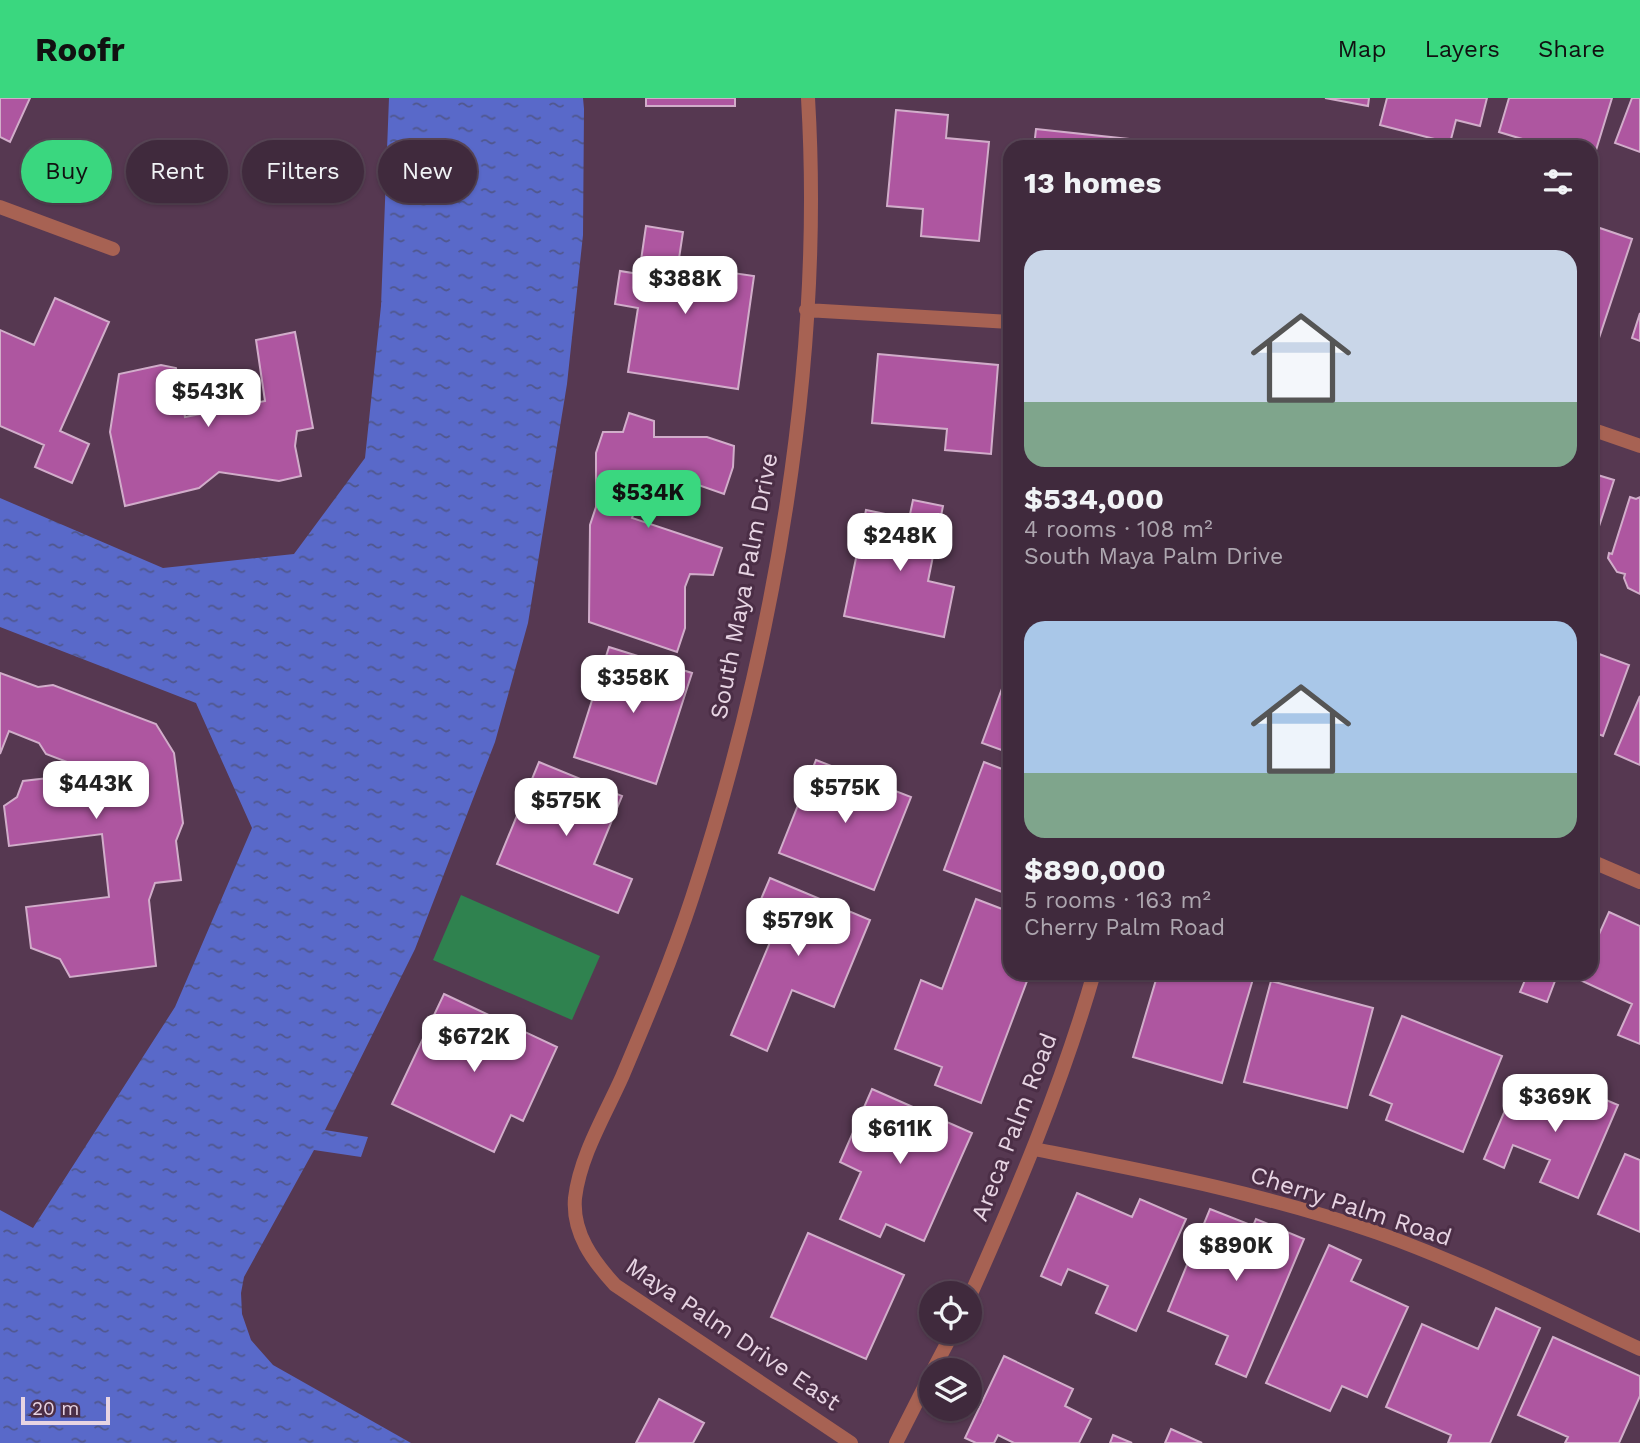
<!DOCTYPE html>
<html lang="en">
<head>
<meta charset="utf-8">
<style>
	body { margin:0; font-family:"Work Sans",sans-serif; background:#473244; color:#f1f3f6; height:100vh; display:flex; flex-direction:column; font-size:26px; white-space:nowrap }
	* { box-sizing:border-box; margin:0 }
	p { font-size:23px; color:#aea7b0 }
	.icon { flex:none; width:38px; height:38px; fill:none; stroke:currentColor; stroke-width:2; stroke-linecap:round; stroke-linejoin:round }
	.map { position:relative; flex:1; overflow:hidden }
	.side { position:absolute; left:1003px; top:42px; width:595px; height:840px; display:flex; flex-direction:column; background:#402a3d; border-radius:21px; box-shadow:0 2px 5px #0004,0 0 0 2px #594657 }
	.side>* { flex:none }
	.banner { position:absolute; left:21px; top:42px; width:665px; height:63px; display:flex; gap:14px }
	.fabs { position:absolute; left:919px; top:1183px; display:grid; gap:14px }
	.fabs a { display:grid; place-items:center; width:63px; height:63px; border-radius:50%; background:#402a3d; box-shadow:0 2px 5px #0004,0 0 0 2px #594657; font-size:35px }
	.scale { position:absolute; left:21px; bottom:18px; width:89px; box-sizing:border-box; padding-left:7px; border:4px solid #e7d4e3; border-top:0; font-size:19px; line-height:24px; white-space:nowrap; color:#e7d4e3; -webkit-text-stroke:5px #4b2e46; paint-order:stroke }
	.price { position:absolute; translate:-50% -60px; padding:0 16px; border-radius:14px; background:#fff; color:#222; font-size:23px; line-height:46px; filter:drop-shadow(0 2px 4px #0008) }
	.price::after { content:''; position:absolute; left:50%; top:42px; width:21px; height:16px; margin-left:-10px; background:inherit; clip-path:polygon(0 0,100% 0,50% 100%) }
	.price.active { background:#3ad77f; color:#111 }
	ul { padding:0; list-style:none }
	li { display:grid; align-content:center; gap:14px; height:371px; padding:0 21px }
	li span { display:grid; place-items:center; height:217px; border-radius:21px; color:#555 }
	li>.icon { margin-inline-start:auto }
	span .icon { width:126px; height:126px; fill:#fffc; stroke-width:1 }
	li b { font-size:30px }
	h2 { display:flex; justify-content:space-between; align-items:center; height:84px; padding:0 21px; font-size:30px }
	.chip { padding:0 24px; border-radius:32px; background:#402a3d; box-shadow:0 2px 5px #0004,0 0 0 2px #594657; font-size:24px; line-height:63px }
	.chip.active { background:#3ad77f; color:#111 }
	header { display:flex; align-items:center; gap:42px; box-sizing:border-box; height:98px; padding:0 35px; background:#3ad77f; color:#111 }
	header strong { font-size:33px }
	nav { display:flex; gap:38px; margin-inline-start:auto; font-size:24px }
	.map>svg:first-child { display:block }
</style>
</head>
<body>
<header>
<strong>Roofr</strong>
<nav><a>Map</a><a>Layers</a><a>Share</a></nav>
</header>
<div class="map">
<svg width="1640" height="1345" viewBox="0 0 1640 1345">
	<defs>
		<pattern id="water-ripples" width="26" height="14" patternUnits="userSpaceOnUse" patternTransform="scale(1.75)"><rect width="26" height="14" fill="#5969c9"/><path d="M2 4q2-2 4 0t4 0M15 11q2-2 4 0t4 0" fill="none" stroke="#50578d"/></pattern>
	</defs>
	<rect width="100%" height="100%" fill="#563851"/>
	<path fill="#2f824f" d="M461,797L600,858L572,922L433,862Z"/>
	<path fill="url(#water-ripples)" d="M389,0H583L584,11L583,137L567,286L528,525L495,644L415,851L325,1032L368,1039L361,1059L314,1052L244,1179L241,1195L242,1216L251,1242L273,1267L411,1345H0V1112L33,1130L175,909L252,730L196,605L0,529V400L163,470L294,456L365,360L381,208Z"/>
	<path fill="#ae56a0" stroke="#d1adca" stroke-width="2" d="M0,0H30L10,44L0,39Z
		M646,0H735V8H646Z
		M1325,0H1369L1368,8Z
		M1387,0H1487L1480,28L1456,22L1450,45L1380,27Z
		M1509,0H1612L1593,62H1591V49H1549L1499,34Z
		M1632,0H1640V54L1615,45Z
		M896,12L948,17L946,40L989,44L979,143L921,138L923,111L887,108Z
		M1036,31L1138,42V49H1034Z
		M1209,44L1236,49H1208Z
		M1591,127L1632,141L1598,243L1591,241Z
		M646,128L683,134L678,167L754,178L738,291L628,274L638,210L615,206L620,173L639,176Z
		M55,200L109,224L60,333L89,346L72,385L35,369L44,347L0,328V232L34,247Z
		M1640,215V243L1632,240Z
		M295,234L313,330L297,333L295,348L301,378L279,383L219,374L199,390L125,408L110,334L119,276L161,267L176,270L185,319L265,303L256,242Z
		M878,256L998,267L991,356L945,352L947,331L872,325Z
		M629,315L654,323V339H707L734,348L733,369L724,396L687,383L681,402L661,396H641L632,420L722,450L713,477L690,476L685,489V530L677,554L589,524L590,427L596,409V355L603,334H623Z
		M1010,339V373H1005Z
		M1591,375L1614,382L1591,453Z
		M1630,399L1636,401L1640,399V496L1628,490L1624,480L1625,476L1617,474L1608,460L1609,455L1612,456Z
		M913,402L943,408L928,483L954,489L944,539L844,518L866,412L909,421Z
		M609,549L692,575L656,686L574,659Z
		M1591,553L1629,567L1603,638L1591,633Z
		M0,575L38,589L53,587L156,626L174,655L183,725L176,743L181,782L155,785L149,802L156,868L70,879L60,861L31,850L26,809L109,799L102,736L9,748L4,708L17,699L23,683L57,679L75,667L46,656L39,645L9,633L0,656Z
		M1007,577L1010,578V655L982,645Z
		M1640,598V667L1615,656Z
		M816,662L911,699L874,792L779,755Z
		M539,664L622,698L594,766L632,781L618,815L497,766Z
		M984,664L1010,674V797L944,772Z
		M770,780L870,822L834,909L792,892L767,953L731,937L776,830L753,820Z
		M976,801L1010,814V875H1030L981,1005L935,987L942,969L895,951L921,882L942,891Z
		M1609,814L1640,828V946L1618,937L1632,906L1578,881L1581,875H1591V854Z
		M1158,875H1233L1253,881L1222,985L1133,959Z
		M1528,875H1558L1547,904L1520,894Z
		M1271,883L1373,910L1347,1010L1244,984Z
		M444,896L557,949L523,1023L511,1017L494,1054L392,1006Z
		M1402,918L1502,958L1463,1054L1386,1022L1392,1006L1370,997Z
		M1566,985L1618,1007L1578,1100L1540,1084L1550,1062L1513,1047L1504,1070L1484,1061L1515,989L1557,1007Z
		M872,991L972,1035L924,1143L886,1126L880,1139L840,1121L861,1074L840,1064Z
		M1625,1056L1640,1062V1134L1598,1116Z
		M1077,1095L1132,1119L1140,1101L1186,1121L1136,1233L1096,1215L1108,1188L1068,1171L1061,1187L1041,1178Z
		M1210,1111L1253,1128L1256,1121L1304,1141L1246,1279L1216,1266L1228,1238L1168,1213Z
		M808,1135L904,1177L866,1261L771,1219Z
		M1329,1147L1361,1162L1351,1183L1408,1209L1367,1299L1342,1288L1330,1313L1266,1285Z
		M1496,1210L1540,1230L1490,1345H1448L1451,1337L1386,1309L1422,1226L1478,1251Z
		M1553,1239L1640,1278V1298L1619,1345H1565L1568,1339L1518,1317Z
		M1004,1258L1073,1291L1065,1308L1091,1321L1079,1345H1014L998,1337L994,1345H976L965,1340Z
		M659,1301L704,1325L693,1345H636Z
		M1171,1331L1202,1345H1165Z
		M1113,1337L1132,1345H1110Z"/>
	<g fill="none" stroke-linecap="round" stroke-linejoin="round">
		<path stroke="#a76253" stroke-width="14" d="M808,0C824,264 774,550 692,800C672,861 647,920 622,979C605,1017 580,1058 575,1100C572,1135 593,1163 615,1187L851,1345
			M0,109L113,151
			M806,212L1010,224
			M1591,331L1640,348
			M1591,763L1640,784
			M1034,1051C1150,1074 1266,1096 1378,1135C1468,1167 1554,1211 1640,1251
			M970,1198C1017,1093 1062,986 1094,875
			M933,1272L953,1234
			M896,1345L931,1276"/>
	</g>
	<g text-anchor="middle" stroke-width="6" stroke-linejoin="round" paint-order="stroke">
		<g font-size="24" fill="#e7d4e3" stroke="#4b2e46">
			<text transform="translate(744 488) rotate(-79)" y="8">South Maya Palm Drive</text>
			<text transform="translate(1014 1029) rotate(-69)" y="8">Areca Palm Road</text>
			<text transform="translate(1351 1108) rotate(18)" y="8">Cherry Palm Road</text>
			<text transform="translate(733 1236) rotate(34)" y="8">Maya Palm Drive East</text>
		</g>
	</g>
</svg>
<div class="fabs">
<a><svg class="icon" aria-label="locate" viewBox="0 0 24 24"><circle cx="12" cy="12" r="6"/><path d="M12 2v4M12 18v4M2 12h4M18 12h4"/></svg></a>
<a><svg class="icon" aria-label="layers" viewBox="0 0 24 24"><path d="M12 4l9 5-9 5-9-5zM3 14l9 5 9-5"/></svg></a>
</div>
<div class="scale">20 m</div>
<b class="price" style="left:685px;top:218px">$388K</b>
<b class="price" style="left:208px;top:331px">$543K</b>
<b class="price active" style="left:648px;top:432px">$534K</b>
<b class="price" style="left:900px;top:475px">$248K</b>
<b class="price" style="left:633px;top:617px">$358K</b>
<b class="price" style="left:96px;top:723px">$443K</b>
<b class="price" style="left:845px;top:727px">$575K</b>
<b class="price" style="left:566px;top:740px">$575K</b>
<b class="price" style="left:798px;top:860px">$579K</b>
<b class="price" style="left:474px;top:976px">$672K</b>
<b class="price" style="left:1555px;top:1036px">$369K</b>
<b class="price" style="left:900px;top:1068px">$611K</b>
<b class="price" style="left:1236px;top:1185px">$890K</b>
<div class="banner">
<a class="chip active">Buy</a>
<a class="chip">Rent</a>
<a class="chip">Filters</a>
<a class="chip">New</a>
</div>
<section class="side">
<h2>13 homes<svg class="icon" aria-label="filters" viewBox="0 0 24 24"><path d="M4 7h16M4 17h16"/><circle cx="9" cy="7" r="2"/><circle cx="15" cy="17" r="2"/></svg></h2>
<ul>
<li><span style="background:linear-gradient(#c9d6e8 70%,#7fa58c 0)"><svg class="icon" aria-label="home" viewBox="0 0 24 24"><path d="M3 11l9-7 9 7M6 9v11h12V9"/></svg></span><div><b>$534,000</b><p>4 rooms · 108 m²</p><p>South Maya Palm Drive</p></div></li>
<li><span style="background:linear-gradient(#a9c7e8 70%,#7fa58c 0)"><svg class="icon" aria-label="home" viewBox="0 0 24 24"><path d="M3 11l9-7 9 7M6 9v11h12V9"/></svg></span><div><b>$890,000</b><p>5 rooms · 163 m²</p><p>Cherry Palm Road</p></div></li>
</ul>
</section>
</div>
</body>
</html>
